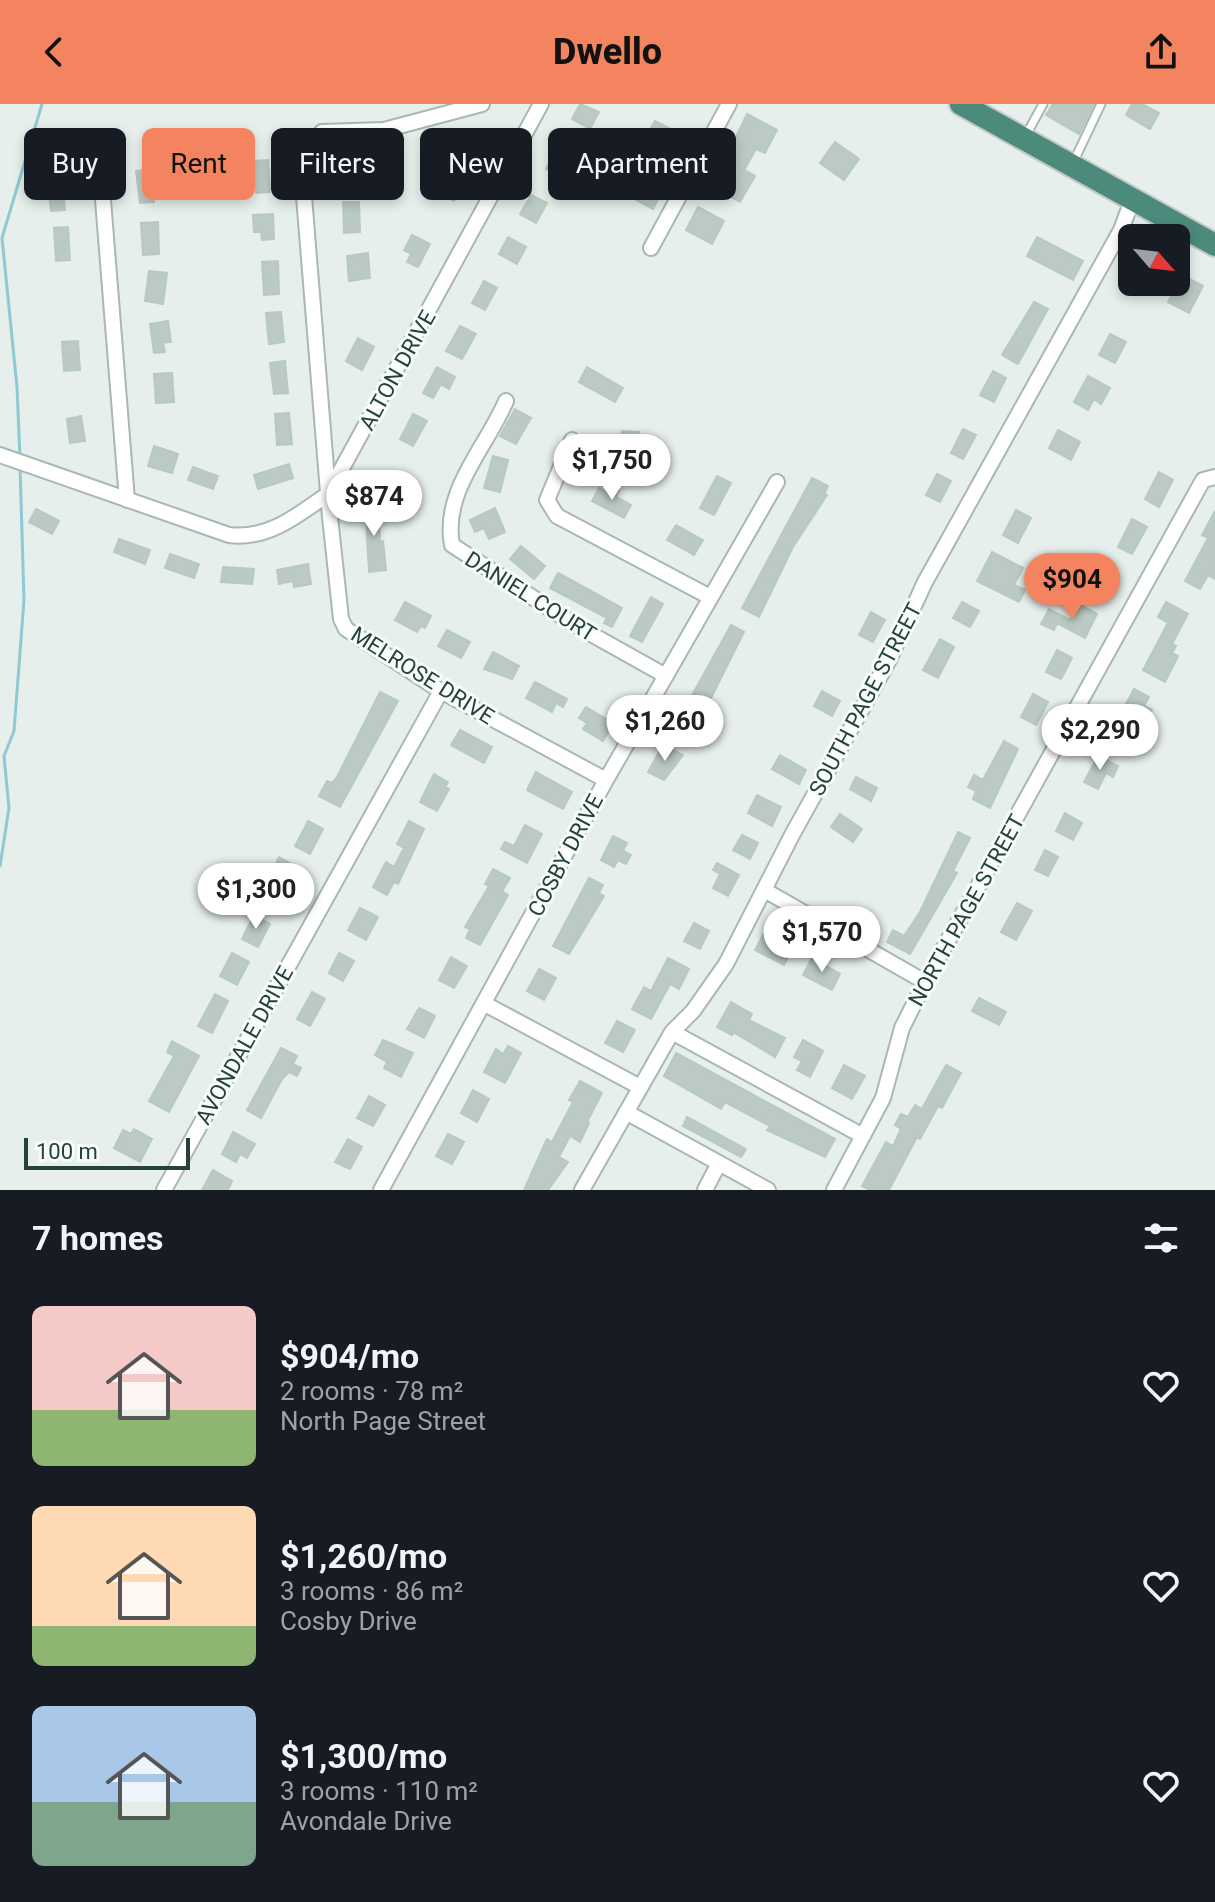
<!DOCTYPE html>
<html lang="en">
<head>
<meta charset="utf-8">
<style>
	body { margin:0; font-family:Roboto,sans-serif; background:#242831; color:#f1f3f6; height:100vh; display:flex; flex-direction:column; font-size:30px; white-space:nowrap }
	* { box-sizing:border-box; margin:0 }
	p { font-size:26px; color:#9ea1a6 }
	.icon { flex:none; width:44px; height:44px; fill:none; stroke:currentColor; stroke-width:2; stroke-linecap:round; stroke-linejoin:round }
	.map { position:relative; height:1086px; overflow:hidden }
	.sheet { display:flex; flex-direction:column; background:#171b24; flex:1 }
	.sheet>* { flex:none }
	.banner { position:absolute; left:24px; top:24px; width:800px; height:72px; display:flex; gap:16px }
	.needle { width:52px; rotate:118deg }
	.buttons { position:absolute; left:1118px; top:120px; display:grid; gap:16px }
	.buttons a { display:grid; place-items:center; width:72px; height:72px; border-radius:12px; background:#171b24; box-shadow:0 4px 12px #0003; font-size:40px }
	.scale { position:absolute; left:24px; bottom:20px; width:166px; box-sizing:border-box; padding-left:8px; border:4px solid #24423a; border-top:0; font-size:22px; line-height:28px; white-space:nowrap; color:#24423a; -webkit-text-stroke:6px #f7fbf9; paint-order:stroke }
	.price { position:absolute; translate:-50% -68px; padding:0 18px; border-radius:28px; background:#fff; color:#222; font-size:26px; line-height:52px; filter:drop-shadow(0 2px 4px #0008) }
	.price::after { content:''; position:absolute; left:50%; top:48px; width:24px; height:18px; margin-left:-12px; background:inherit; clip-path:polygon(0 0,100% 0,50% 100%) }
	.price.current { background:#f4845f; color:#111 }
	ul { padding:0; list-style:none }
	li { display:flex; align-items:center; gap:24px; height:200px; padding:0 32px }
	li span { display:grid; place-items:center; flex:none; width:224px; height:160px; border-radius:12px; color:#555 }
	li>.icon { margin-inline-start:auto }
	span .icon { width:96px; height:96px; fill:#fffc; stroke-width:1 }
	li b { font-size:34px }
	h2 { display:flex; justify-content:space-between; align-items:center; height:96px; padding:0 32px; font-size:34px }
	.pill { padding:0 28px; border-radius:12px; background:#171b24; box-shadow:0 4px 12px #0003; font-size:28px; line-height:72px }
	.pill.current { background:#f4845f; color:#111 }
	header { display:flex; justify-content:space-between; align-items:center; height:104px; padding:0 32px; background:#f4845f; color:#111; font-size:36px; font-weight:800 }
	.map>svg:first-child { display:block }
</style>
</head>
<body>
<header><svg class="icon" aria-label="back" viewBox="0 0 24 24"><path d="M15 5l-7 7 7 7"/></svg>Dwello<svg class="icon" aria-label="share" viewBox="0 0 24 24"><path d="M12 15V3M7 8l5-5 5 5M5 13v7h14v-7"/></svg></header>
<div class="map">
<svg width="1215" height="1086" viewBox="0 0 1215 1086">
	<rect width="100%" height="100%" fill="#e6efeb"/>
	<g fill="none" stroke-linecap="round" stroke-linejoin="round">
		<path stroke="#8ec9d4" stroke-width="3" d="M20,354L17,283L2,134L42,0
			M0,762L9,704L4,652L14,627L24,496L20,362"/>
	</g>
	<path fill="#bbcac4" stroke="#b8c9c2" stroke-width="2" d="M580,0L599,8L590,25L572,15Z
		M1053,0H1094L1079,30L1046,11Z
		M1132,0H1142L1159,9L1150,25L1126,11Z
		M747,10L777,26L765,49L756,45L744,66L755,72L740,98L712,83Z
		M655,17L689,35L676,61L648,47L658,28L651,24Z
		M560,38L579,48L573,59L567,55L559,71L546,65Z
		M835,38L859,55L844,76L820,59Z
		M341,50L364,51L362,79L340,78Z
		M268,56L270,88L256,89L254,57Z
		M454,62L468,69L454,97L437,88Z
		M150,65L154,98L140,99L136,67Z
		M637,67L665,82L653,105L625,90Z
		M62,75L65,106L51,107L48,77Z
		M531,91L547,99L536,119L520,110Z
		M343,98H359L360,128L344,129Z
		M698,103L724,117L712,140L686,126Z
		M273,110L274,135L262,136L261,128H254L253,111Z
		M158,118L159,150L143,151L141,119Z
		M68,123L70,156L56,157L54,124Z
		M412,131L430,140L418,163L407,158L411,150L404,146Z
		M508,133L526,143L517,160L499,150Z
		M1037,133L1083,157L1073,176L1027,152Z
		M368,149L370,174L349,177L347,152Z
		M278,157L279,190L264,191L262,158Z
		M149,167L167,169L163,200L145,197Z
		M1182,171L1203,182L1189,209L1168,198Z
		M484,177L497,184L485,206L472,199Z
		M1034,198L1048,205L1018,260L1002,251Z
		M281,208L284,238L269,240L266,209Z
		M168,217L171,238L163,239L165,248L154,249L150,220Z
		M460,222L476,230L462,255L446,247Z
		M1110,230L1126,238L1115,259L1099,251Z
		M358,234L374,243L362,266L346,257Z
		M78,237L80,266L64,267L62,238Z
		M285,257L288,289L274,290L270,259Z
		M437,263L455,273L449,285L441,280L433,294L423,289Z
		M587,263L623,284L615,298L579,278Z
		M993,267L1006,274L994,298L980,291Z
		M172,269L174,298L156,299L154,270Z
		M1088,272L1110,284L1101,300L1094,295L1088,306L1074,298Z
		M515,305L531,314L516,340L500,332Z
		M289,309L292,340L277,341L275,310Z
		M413,310L427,317L413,342L400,335Z
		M81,312L85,337L70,339L67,315Z
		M963,325L976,331L963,355L951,349Z
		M1058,326L1080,338L1071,356L1049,344Z
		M622,327L639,328L636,359L620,358Z
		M154,342L178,350L172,369L148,362Z
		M493,352L508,356L500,388L484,384Z
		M289,360L293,374L258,385L254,371Z
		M193,363L218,372L213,385L188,376Z
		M1159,368L1173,376L1159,403L1145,395Z
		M937,370L951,377L940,398L926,391Z
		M717,372L731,379L714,411L700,404Z
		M812,374L828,382L824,390L827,391L793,443L759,513L742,504Z
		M611,382L619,386L616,393L631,401L624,414L592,397L599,384L607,389Z
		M378,397L380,437H383L386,466L369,468L365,398Z
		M495,404L505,428L489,435L484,424L475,428L470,416Z
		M36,405L59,417L52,430L29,418Z
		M1016,406L1031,414L1018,439L1003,431Z
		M1215,407V475L1208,471L1200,485L1185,477L1208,434L1202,431Z
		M1132,415L1147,423L1132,450L1118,443Z
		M676,421L703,436L694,451L667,436Z
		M119,435L150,446L145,460L114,448Z
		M521,442L545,462L534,475L510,455Z
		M992,448L1023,464L1014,481L1025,486L1019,498L977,477Z
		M170,450L199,460L194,474L165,464Z
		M308,460L311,480L294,483L293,477L279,480L277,466Z
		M223,463L254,465L252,480L221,478Z
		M558,469L622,504L612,523L604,519L607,514L550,484Z
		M651,493L663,500L642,538L630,532Z
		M405,498L431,512L425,524L421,522L417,528L395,516Z
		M962,498L979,507L970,523L953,514Z
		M1166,498L1188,510L1172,540L1176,542L1172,549L1178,552L1165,578L1143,566L1168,519L1158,513Z
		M1079,500L1097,510L1085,534L1057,519L1054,526L1041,520L1049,505L1070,516Z
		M871,508L885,516L873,538L859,531Z
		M731,521L744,528L708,600L715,603L700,630L688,624L695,610L685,604Z
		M447,526L470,538L461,554L438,542Z
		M940,535L954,543L938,574L923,566Z
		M1057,546L1072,554L1061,575L1046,568Z
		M493,548L519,562L512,575L484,565Z
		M535,578L567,595L563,603L556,599L552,608L526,594Z
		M1134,585L1149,593L1144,602L1152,606L1143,623L1120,611Z
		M822,587L840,597L832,612L814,602Z
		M380,588L398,597L340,703L319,692L327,677L332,679L337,673Z
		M1033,590L1048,598L1036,621L1021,613Z
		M586,603L613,619L603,637L583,625L587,619L579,614Z
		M460,626L492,643L484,659L451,641Z
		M1004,637L1018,645L990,704L973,695L976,687L968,683L974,671L983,676Z
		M663,641L683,651L664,676L648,668Z
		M780,651L806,666L799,680L772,665Z
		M1098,652L1118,662L1113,673L1106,669L1098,685L1084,678Z
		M536,668L572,688L563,705L527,686Z
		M434,670L448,678L445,683L449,685L437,707L420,698Z
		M856,673L877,684L871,697L850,685Z
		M757,691L781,703L772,722L748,709Z
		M1065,709L1082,719L1073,736L1056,727Z
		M840,710L862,725L853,738L831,723Z
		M308,717L323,725L310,750L295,742Z
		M409,717L424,725L398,780L394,778L387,791L373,783L386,758L394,763L404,744L397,740Z
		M525,721L542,730L527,759L501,745L505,738L514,742Z
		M958,728L970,734L953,767L957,769L910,850L887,838L893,826L904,832L920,808Z
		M742,731L758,739L750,755L733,746Z
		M613,732L627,739L623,747L631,751L626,760L618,756L614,763L601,756Z
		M1045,746L1058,753L1048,772L1035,766Z
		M279,753L302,766L290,789L274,780L279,771L272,767Z
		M717,759L739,771L728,792L713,784L720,770L713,766Z
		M493,765L510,774L502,787L508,791L480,841L466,834L470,825L465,823L489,782L485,780Z
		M589,774L603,781L599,789L604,792L569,850L553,842Z
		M1017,799L1032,807L1016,836L1001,828Z
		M360,804L378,813L366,836L348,826Z
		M254,811L270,820L258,843L242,835Z
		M694,819L709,827L700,845L684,837Z
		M764,829L793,844L784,861L755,846Z
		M232,849L249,858L237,881L220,872Z
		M339,849L354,857L343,877L329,869Z
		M451,853L467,862L454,884L439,876Z
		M668,854L689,865L679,885L670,880L651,915L632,905L644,883L651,887Z
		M812,854L840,870L832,886L803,871Z
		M539,865L556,874L544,896L527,887Z
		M312,888L325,895L310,922L297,915Z
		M215,890L228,897L212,929L198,922Z
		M979,894L1006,908L999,921L972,907Z
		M731,898L752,910L749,916L785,934L775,953L733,928L732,931L717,923Z
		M419,904L435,912L424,934L407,925Z
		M617,917L635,926L623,948L605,939Z
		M383,936L413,949L401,973L384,964L387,958L375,951Z
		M803,936L823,947L810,973L797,966L802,957L794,953Z
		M172,937L199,952L169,1008L149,997L174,952L167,948Z
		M508,942L521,949L505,979L484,968L496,945L503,950Z
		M281,944L297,952L293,960L301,964L297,972L289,968L282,975L261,1014L247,1006Z
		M676,949L835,1035L825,1053L767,1026L770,1022L725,998L721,1005L664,972Z
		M844,961L865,972L852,995L832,984Z
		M946,961L961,969L942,1004L938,1002L920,1035L917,1033L889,1086H870L862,1082L886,1038L893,1042L901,1025L895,1021L901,1010L908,1013L915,1001L922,1005Z
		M580,977L602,989L587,1018L589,1019L580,1038L570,1032L559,1053L568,1058L548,1086H524L547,1035L552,1038L573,998L569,996Z
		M473,986L489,995L477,1018L461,1009Z
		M369,992L385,1001L373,1022L357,1014Z
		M687,1013L746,1045L741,1053L683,1022Z
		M134,1025L152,1035L140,1058L114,1044L123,1026L131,1030Z
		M233,1028L255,1040L247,1054L240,1050L236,1058L222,1050Z
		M448,1030L464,1038L452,1060L436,1052Z
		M348,1035L362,1043L350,1065L335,1058Z
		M213,1066L232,1077L228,1086H202Z"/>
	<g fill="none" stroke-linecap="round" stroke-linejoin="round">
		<g stroke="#a8b8b2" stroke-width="11">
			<path id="service" d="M1025,33L1043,0
				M1073,59L1101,0"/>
		</g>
		<g stroke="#a8b8b2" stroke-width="18">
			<path id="minor" d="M482,0L384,26L322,28L305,60L303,80L330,413L341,515L346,525L441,587L606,676
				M101,71L127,396
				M651,144L729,0
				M506,297C486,344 442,387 452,441L575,521L666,572
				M572,336L547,396L557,412L710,493
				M0,351L229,431C268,436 298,411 328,390L541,0
				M766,787L925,878
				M485,900L640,983
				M672,928L863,1032
				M626,1008L768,1086
				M164,1086L441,587
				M381,1086L606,676L777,378
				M582,1086L672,928L693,907L726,860L792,731L889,556L925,478L1121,126L1133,94
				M705,1086L719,1059
				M834,1086L883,994L902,924L925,878L1203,376L1215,373"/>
		</g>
		<g stroke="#c2cac8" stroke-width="26">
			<path id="trunk" d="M961,0L1215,141"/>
		</g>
		<use href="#service" stroke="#fff" stroke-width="7"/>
		<use href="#minor" stroke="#fff" stroke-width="14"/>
		<use href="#trunk" stroke="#4c8a7c" stroke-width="22"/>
	</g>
	<g text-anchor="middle" stroke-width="6" stroke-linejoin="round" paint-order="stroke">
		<g font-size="22" fill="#24423a" stroke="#f7fbf9">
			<text transform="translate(397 266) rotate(-61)" y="8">ALTON DRIVE</text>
			<text transform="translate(531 492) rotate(32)" y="8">DANIEL COURT</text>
			<text transform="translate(423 571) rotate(32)" y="8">MELROSE DRIVE</text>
			<text transform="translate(865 595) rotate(-62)" y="8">SOUTH PAGE STREET</text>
			<text transform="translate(565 751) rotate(-62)" y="8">COSBY DRIVE</text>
			<text transform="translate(966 806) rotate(-61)" y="8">NORTH PAGE STREET</text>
			<text transform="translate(244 941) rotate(-61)" y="8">AVONDALE DRIVE</text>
		</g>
	</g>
</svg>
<div class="buttons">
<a><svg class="needle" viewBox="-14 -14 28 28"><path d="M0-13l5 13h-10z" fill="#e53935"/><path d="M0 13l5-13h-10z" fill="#9ea1a6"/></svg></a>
</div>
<div class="scale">100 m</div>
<b class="price" style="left:612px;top:398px">$1,750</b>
<b class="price" style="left:374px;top:434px">$874</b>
<b class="price current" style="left:1072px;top:517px">$904</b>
<b class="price" style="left:665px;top:659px">$1,260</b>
<b class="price" style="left:1100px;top:668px">$2,290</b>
<b class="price" style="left:256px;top:827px">$1,300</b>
<b class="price" style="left:822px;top:870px">$1,570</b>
<div class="banner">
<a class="pill">Buy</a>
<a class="pill current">Rent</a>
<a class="pill">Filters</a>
<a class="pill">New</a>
<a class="pill">Apartment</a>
</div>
</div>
<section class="sheet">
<h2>7 homes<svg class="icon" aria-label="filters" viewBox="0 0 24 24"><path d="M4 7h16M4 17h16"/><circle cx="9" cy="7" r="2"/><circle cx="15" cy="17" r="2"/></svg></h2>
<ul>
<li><span style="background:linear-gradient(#f6c9c9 65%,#8fb573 0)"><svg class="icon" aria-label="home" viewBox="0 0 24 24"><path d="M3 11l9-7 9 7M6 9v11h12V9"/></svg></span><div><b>$904/mo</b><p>2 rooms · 78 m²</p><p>North Page Street</p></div><svg class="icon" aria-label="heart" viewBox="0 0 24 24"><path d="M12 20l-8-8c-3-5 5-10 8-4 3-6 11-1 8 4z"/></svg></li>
<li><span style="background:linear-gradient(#ffd9b3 75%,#8fb573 0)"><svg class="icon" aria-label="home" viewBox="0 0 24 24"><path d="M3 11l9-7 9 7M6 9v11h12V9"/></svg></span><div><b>$1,260/mo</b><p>3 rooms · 86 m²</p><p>Cosby Drive</p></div><svg class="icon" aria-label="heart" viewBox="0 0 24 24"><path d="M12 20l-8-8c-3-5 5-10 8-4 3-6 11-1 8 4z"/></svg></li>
<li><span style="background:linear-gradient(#a9c7e8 60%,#7fa58c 0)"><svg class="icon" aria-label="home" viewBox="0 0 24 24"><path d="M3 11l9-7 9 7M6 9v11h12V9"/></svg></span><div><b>$1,300/mo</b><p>3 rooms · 110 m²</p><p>Avondale Drive</p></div><svg class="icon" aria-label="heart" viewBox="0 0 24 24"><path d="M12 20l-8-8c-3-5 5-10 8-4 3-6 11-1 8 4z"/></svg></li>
</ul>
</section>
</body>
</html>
